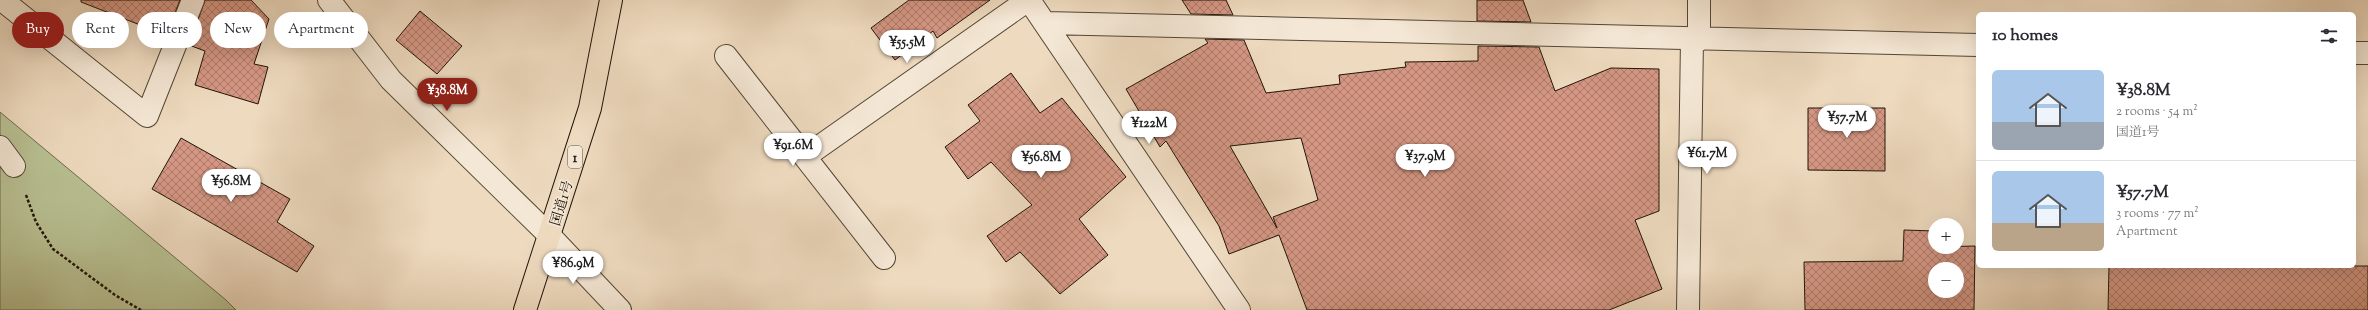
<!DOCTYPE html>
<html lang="en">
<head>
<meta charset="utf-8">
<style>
	body { margin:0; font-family:"Sorts Mill Goudy","Noto Serif JP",serif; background:#f2f2f3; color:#2b2b33; height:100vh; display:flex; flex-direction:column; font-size:15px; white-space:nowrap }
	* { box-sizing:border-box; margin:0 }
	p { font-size:13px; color:#7c7c81 }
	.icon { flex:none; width:22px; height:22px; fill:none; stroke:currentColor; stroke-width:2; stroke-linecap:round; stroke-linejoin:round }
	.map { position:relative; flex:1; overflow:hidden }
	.drawer { position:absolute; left:1976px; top:12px; width:380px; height:256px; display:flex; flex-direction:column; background:#fff; border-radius:6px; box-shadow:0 4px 16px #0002 }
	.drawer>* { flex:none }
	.guide { position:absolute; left:12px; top:12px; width:380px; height:36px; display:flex; gap:8px }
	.controls { position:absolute; left:1928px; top:218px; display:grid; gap:8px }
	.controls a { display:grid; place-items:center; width:36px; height:36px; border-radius:50%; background:#fff; box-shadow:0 4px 16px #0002; font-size:20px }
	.price { position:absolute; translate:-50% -34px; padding:0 9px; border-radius:14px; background:#fff; color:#222; font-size:13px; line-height:26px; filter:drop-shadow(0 1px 2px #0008) }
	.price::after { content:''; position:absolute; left:50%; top:24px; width:12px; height:9px; margin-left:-6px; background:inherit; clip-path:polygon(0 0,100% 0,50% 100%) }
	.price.on { background:#8f2418; color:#fff }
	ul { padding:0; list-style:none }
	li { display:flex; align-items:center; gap:12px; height:100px; padding:0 16px }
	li+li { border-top:1px solid #e1e1e2 }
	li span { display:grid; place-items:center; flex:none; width:112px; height:80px; border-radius:6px; color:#555 }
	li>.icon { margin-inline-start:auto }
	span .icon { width:48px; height:48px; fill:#fffc; stroke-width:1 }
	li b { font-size:17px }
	h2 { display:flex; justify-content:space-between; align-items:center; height:48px; padding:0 16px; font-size:17px }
	.chip { padding:0 14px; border-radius:18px; background:#fff; box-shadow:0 4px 16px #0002; font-size:14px; line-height:36px }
	.chip.on { background:#8f2418; color:#fff }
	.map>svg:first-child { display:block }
</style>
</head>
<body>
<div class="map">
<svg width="2368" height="310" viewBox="0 0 2368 310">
	<defs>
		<pattern id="building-cross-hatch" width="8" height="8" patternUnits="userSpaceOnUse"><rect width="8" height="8" fill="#d59784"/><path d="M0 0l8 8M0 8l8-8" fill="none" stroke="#ac7a6a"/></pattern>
	</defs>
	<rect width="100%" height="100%" fill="#eedabf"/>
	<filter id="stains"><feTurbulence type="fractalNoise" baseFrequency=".005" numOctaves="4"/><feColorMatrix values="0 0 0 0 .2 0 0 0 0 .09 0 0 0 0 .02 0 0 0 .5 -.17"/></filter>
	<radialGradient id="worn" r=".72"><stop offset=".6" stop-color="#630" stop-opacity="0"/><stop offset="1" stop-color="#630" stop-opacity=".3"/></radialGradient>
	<path fill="#b8c092" stroke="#6c6a4e" d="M0,112L226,300L236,310H0Z"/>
	<path fill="url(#building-cross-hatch)" stroke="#201509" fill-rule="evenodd" d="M81,0H180L166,35L81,2Z
		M205,0H251L269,19L254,64L268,67L258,104L195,85L205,51L189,45Z
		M909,0H990L937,38L933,31L895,60L871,28Z
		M1182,0H1226L1233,15L1191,14Z
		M1477,0H1523L1531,22L1477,21Z
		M420,11L462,46L437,74L396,40Z
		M1205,39L1244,40L1266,93L1340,84L1339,75L1406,67L1405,62L1478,61V46L1539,47L1555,91L1611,68L1659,69V211L1635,220L1662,289L1609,310H1307L1279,235L1229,254L1219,226L1166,141L1160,147L1126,89L1208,43ZM1301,138L1318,200L1273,217L1277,228L1230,146Z
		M1011,73L1040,113L1062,98L1126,177L1079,219L1108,255L1060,294L1020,252L1006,262L987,236L1032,205L991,162L968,179L945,147L980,121L968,105Z
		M1808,108H1885V171L1808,170Z
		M181,138L290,199L277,222L314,246L297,272L152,189Z
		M1904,230L1935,231V247L1975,246L1974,310H1805L1804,262L1903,261ZM1935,269H1957V291H1935Z
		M2109,266H2368V310H2108Z"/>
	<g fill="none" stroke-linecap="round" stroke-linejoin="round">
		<g stroke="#544636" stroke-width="24">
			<path id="minor" d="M2,0L147,116L193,0
				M329,0L391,80L550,236L620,310
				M1029,0L1239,310
				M1046,23L1978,45
				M1699,40V0
				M2354,53H2368
				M726,56L884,258
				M0,147L14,166
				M806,156L1028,0
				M1688,310L1692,39"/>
		</g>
		<g stroke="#201509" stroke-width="24">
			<path id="highway" d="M525,310L590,108L611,0"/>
		</g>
		<path stroke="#201509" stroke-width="2.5" stroke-dasharray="3 2" stroke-linecap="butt" d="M26,195L36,222L53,249L115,295L141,310"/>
		<use href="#minor" stroke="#f4e7d5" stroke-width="22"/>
		<use href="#highway" stroke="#eedabf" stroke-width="22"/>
	</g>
	<g text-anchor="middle" stroke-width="3.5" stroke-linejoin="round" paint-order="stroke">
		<rect fill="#f4e7d5" stroke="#605446" stroke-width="1" x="568" y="146" width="14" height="22" rx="3"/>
		<g font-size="13" font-weight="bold" fill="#201509">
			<text x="575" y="162">1</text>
		</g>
		<g font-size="14" fill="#201509" stroke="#f4e7d5">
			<text transform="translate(561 203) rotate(-73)" y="5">国道1号</text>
		</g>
	</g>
	<rect width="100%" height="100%" filter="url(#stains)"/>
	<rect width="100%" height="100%" fill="url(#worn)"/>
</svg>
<div class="controls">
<a>+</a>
<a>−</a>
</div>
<b class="price" style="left:907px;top:64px">¥55.5M</b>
<b class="price on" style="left:447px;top:112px">¥38.8M</b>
<b class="price" style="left:1847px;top:139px">¥57.7M</b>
<b class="price" style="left:1149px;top:145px">¥122M</b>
<b class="price" style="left:793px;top:167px">¥91.6M</b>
<b class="price" style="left:1707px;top:175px">¥61.7M</b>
<b class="price" style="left:1425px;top:178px">¥37.9M</b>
<b class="price" style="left:1041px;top:179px">¥56.8M</b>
<b class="price" style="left:231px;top:203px">¥56.8M</b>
<b class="price" style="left:573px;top:285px">¥86.9M</b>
<div class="guide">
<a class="chip on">Buy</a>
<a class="chip">Rent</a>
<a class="chip">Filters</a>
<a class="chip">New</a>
<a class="chip">Apartment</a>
</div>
<section class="drawer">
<h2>10 homes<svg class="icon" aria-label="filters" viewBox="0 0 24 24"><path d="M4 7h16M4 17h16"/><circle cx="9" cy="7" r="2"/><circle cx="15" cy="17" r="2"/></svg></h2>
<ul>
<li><span style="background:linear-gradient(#a9c7e8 65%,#9aa5b1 0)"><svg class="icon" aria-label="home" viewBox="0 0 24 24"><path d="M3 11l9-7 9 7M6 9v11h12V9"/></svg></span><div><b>¥38.8M</b><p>2 rooms · 54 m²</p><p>国道1号</p></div></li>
<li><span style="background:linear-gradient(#a9c7e8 65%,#b9a48a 0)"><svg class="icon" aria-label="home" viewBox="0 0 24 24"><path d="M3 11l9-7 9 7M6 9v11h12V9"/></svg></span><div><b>¥57.7M</b><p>3 rooms · 77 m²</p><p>Apartment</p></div></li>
</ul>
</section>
</div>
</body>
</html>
